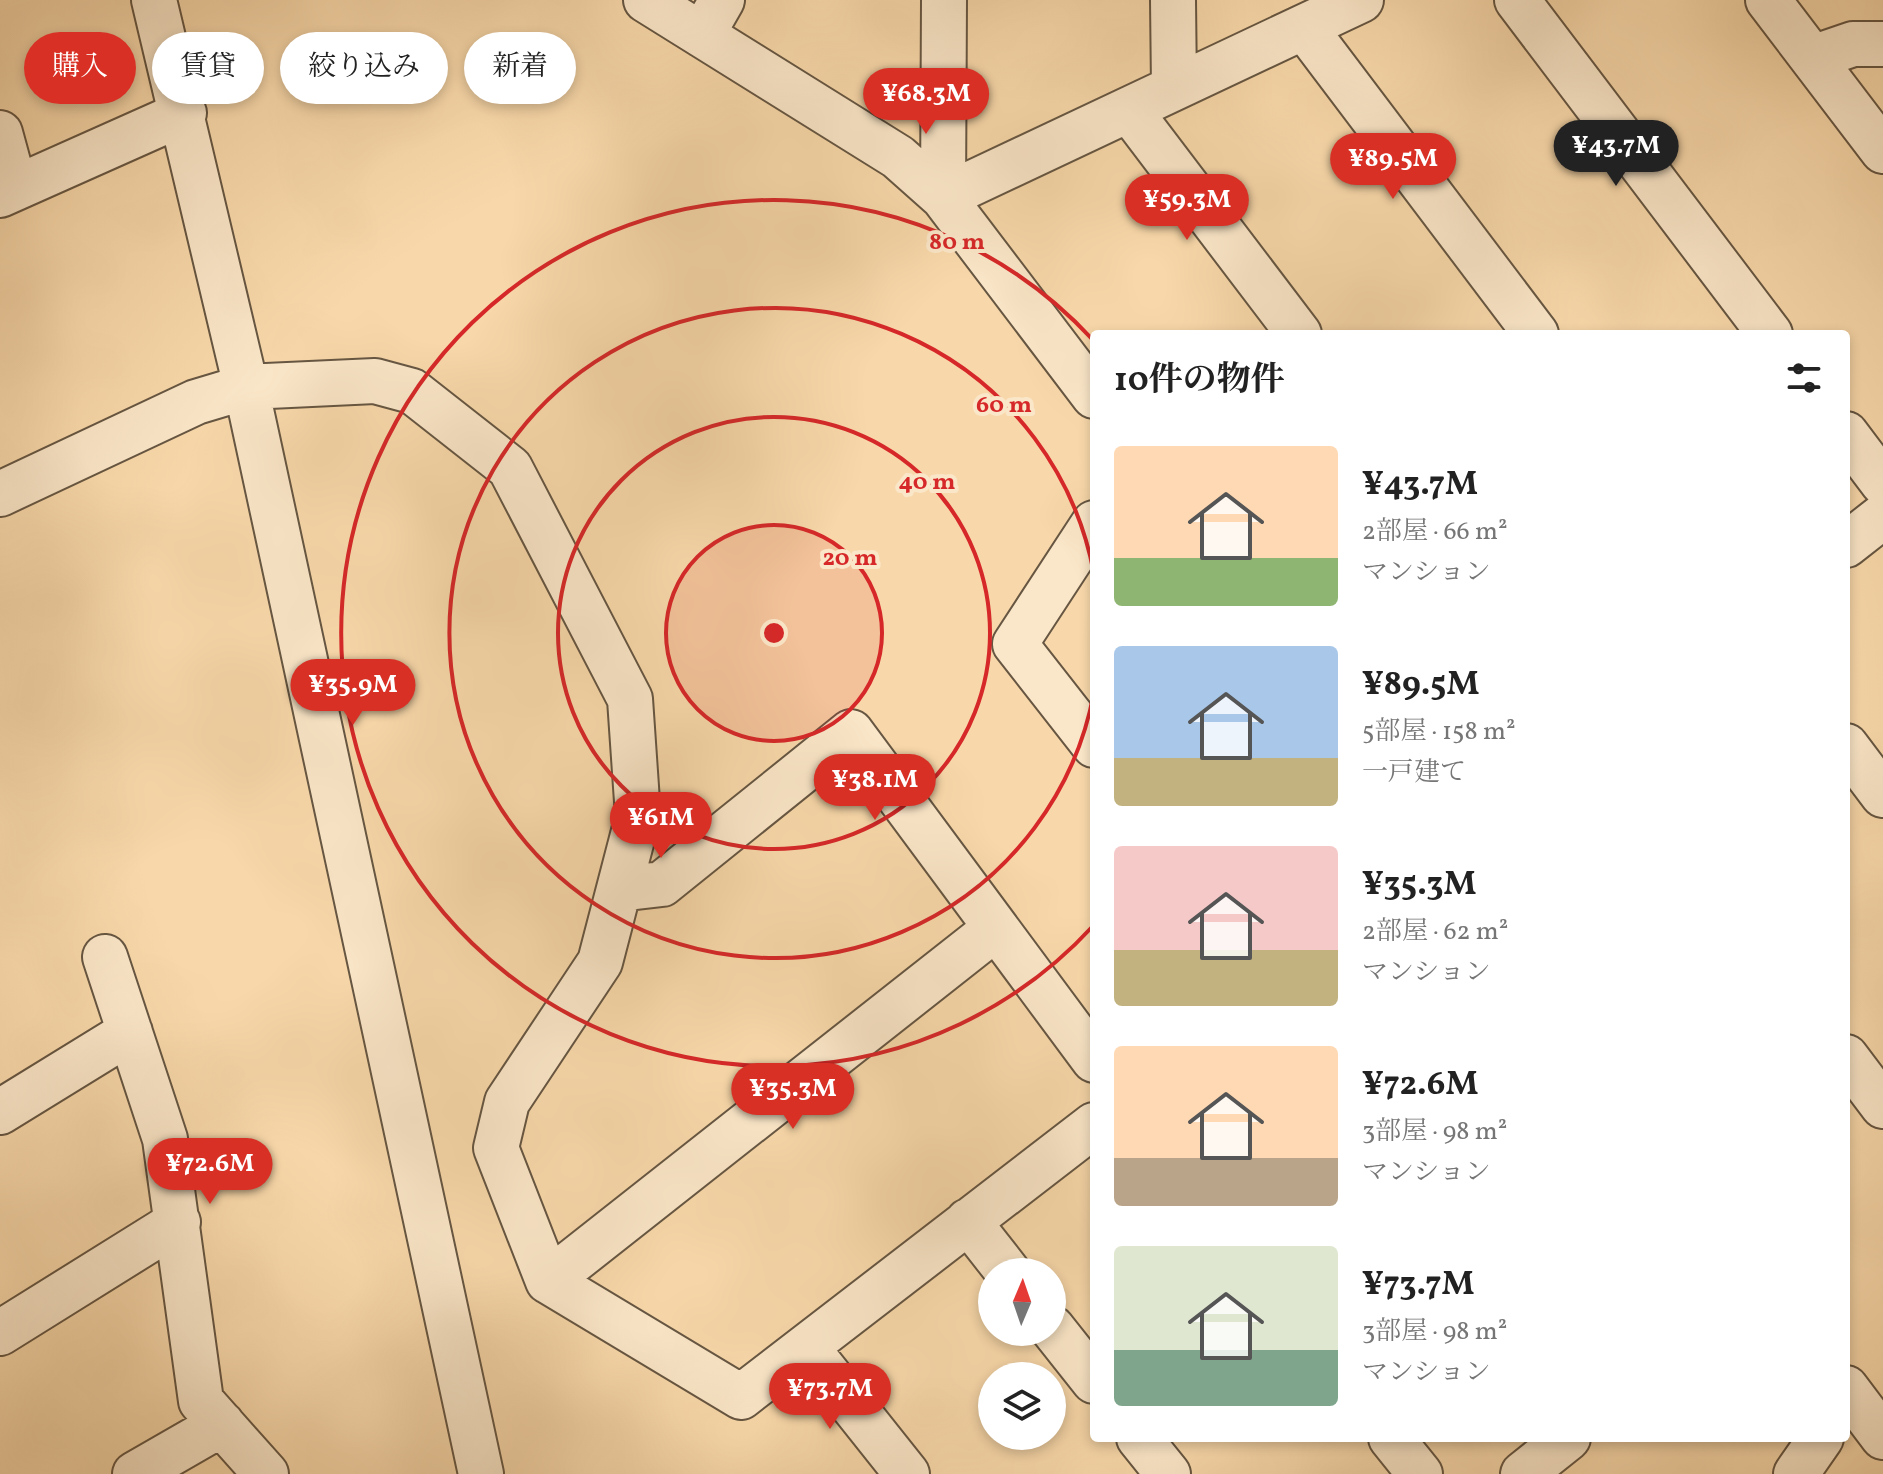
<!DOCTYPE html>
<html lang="ja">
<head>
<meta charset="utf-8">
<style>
	body { margin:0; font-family:Vollkorn,"Noto Serif JP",serif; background:#f6f6f6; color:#222; height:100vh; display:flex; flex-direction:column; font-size:30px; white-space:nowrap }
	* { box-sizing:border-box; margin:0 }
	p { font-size:26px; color:#767676 }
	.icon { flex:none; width:44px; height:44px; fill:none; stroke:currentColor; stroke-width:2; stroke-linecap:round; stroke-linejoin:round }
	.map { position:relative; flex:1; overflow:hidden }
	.side { position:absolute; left:1090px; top:330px; width:760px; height:1112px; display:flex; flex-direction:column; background:#fff; border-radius:8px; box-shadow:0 4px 12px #0003 }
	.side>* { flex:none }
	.hud { position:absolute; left:24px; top:32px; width:760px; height:72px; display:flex; gap:16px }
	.needle { width:52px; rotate:2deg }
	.buttons { position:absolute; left:978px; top:1258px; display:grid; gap:16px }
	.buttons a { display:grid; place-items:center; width:88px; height:88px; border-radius:50%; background:#fff; box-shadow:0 4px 12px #0003; font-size:40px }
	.price { position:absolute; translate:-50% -68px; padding:0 18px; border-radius:28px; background:#d93025; color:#fff; font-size:26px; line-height:52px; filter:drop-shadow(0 2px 4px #0008) }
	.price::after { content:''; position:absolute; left:50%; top:48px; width:24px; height:18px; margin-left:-12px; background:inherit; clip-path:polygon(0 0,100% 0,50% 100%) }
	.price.current { background:#222; color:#fff }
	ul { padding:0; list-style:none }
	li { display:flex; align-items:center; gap:24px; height:200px; padding:0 24px }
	li span { display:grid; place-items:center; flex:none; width:224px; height:160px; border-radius:8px; color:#555 }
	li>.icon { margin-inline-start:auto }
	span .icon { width:96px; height:96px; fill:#fffc; stroke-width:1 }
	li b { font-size:34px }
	h2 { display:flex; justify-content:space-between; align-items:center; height:96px; padding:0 24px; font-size:34px }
	.pill { padding:0 28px; border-radius:36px; background:#fff; box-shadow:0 4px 12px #0003; font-size:28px; line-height:72px }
	.pill.current { background:#d93025; color:#fff }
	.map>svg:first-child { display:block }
</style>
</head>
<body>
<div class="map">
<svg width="1883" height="1474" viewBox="0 0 1883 1474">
	<rect width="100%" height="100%" fill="#f8d8aa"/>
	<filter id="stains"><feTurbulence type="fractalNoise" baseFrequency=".0025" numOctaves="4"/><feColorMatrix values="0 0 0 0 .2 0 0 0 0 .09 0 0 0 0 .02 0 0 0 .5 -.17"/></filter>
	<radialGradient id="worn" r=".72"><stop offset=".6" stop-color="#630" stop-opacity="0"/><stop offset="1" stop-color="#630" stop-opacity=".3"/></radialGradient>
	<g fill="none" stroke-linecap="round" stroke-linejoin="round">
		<g stroke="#665642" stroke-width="48">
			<path id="minor" d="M154,0L246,387L481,1474
				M646,0L898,157L943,197L1094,396
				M944,0L943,197L1361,0
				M1173,0L1174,88
				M1517,0L1770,334
				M1768,0L1883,151
				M1304,27L1536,334
				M702,35L722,0
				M1812,58L1853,44H1883
				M1129,110L1299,334
				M0,133L15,188
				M0,195L184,113
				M1846,434L1883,483
				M0,494L196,402L246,387L375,381L412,391L510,468L630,699L638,816L600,962L507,1102L496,1148L548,1281L741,1397L1094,1125
				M1094,523L1015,644L1094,745
				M1846,545L1883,516
				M1846,746L1883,795
				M619,889L662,884L851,732L1094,1060
				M105,957L165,1139L201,1401L266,1474
				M1846,1057L1883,1106
				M0,1112L130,1032
				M968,1221L1008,1272
				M548,1281L996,928
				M1052,1328L1094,1381
				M0,1333L178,1222
				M806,1347L907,1474
				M1846,1388L1883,1437
				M1139,1438L1168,1474
				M1391,1438L1420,1474
				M135,1474L222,1424
				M1523,1474L1568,1438
				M1796,1474L1821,1438"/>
		</g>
		<use href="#minor" stroke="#fae6c8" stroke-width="44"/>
	</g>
	<circle cx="774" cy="633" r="108" fill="#d62828" fill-opacity=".12"/>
	<g fill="none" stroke="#d62828" stroke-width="4">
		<circle cx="774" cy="633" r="108"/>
		<circle cx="774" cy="633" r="216"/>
		<path d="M1094 692A325 325 0 1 1 1094 574"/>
		<path d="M1093 926A433 433 0 1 1 1093 340"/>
	</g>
	<circle cx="774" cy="633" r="12" fill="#d62828" stroke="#fae6c8" stroke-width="4"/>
	<g font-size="24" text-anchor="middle" font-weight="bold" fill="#d62828" stroke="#fae6c8" stroke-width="8" stroke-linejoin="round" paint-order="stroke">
		<text x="957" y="249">80 m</text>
		<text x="1004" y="412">60 m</text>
		<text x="927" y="489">40 m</text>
		<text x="850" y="565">20 m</text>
	</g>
	<rect width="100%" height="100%" filter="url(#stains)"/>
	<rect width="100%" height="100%" fill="url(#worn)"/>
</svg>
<div class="buttons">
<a><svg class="needle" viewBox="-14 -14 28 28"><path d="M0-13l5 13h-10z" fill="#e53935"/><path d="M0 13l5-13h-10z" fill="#767676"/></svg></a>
<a><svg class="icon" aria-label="layers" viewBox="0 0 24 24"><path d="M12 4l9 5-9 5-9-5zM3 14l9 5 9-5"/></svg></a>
</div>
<b class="price" style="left:926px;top:136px">¥68.3M</b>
<b class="price current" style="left:1616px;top:188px">¥43.7M</b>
<b class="price" style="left:1393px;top:201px">¥89.5M</b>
<b class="price" style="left:1187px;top:242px">¥59.3M</b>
<b class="price" style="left:353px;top:727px">¥35.9M</b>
<b class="price" style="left:875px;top:822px">¥38.1M</b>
<b class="price" style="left:661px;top:860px">¥61M</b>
<b class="price" style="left:793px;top:1131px">¥35.3M</b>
<b class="price" style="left:210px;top:1206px">¥72.6M</b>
<b class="price" style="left:830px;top:1431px">¥73.7M</b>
<div class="hud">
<a class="pill current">購入</a>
<a class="pill">賃貸</a>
<a class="pill">絞り込み</a>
<a class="pill">新着</a>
</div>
<section class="side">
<h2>10件の物件<svg class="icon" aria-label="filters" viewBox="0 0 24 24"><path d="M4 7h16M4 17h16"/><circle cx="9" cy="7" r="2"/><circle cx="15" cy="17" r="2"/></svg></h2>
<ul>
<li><span style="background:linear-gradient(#ffd9b3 70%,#8fb573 0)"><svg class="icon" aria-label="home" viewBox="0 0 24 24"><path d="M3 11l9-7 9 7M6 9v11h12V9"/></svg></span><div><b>¥43.7M</b><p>2部屋 · 66 m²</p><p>マンション</p></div></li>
<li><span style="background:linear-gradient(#a9c7e8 70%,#c2b280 0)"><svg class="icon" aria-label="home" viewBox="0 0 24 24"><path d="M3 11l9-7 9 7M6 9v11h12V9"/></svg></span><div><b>¥89.5M</b><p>5部屋 · 158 m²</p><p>一戸建て</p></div></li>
<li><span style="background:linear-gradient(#f6c9c9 65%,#c2b280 0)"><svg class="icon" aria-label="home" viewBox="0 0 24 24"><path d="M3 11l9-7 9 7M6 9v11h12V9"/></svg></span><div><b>¥35.3M</b><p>2部屋 · 62 m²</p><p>マンション</p></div></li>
<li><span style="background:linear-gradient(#ffd9b3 70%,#b9a48a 0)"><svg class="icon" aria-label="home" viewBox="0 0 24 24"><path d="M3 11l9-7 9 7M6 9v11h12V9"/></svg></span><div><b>¥72.6M</b><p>3部屋 · 98 m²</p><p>マンション</p></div></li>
<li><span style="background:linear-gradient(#dfe7d0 65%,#7fa58c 0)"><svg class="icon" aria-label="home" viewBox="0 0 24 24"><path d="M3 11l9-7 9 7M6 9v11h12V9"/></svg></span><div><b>¥73.7M</b><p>3部屋 · 98 m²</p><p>マンション</p></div></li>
</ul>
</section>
</div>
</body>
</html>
